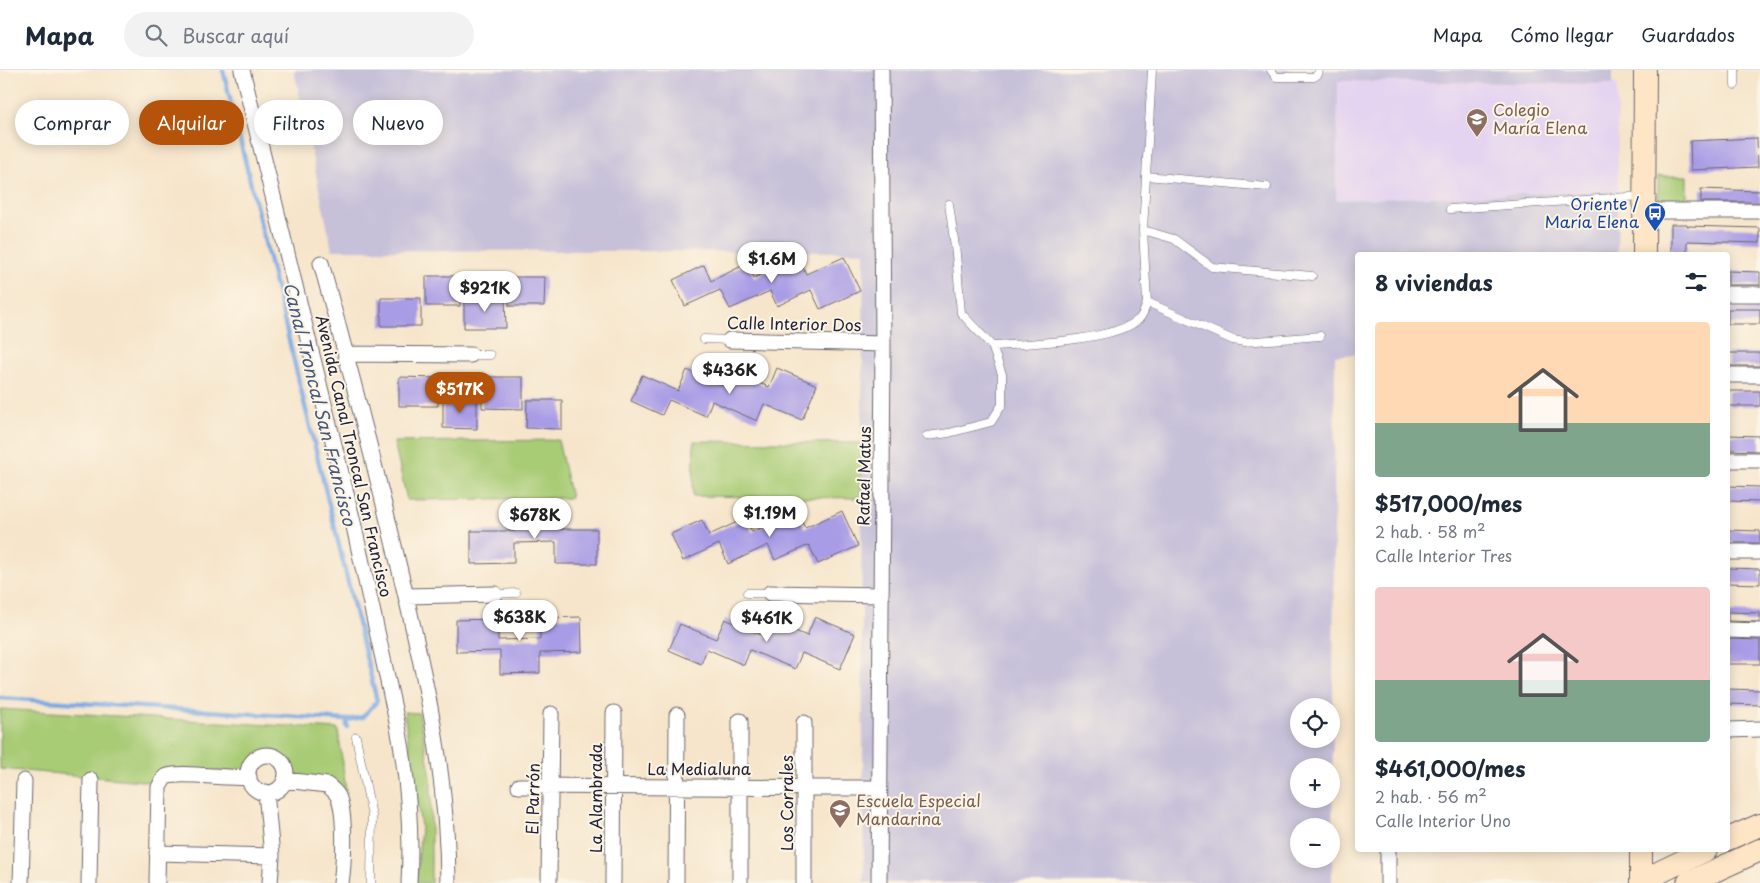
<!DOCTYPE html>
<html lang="es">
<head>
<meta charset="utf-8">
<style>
	body { margin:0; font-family:"Playpen Sans",sans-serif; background:#f2f2f3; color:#1f2937; height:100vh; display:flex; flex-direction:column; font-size:19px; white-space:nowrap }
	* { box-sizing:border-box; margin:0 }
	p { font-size:16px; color:#747a83 }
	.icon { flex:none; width:28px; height:28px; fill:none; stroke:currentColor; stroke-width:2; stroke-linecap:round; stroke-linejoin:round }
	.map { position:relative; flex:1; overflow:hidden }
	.sheet { position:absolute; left:1355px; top:182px; width:375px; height:600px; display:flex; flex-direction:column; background:#fff; border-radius:5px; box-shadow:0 2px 12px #0003 }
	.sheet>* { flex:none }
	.top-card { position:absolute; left:15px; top:30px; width:475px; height:45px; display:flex; gap:10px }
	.buttons { position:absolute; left:1290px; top:628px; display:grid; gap:10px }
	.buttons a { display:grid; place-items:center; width:50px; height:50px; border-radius:50%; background:#fff; box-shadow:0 2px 12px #0003; font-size:25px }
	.price { position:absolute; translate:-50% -42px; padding:0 11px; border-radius:18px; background:#fff; color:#222; font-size:16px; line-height:32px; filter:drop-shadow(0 1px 2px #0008) }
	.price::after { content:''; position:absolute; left:50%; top:30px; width:15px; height:11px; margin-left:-8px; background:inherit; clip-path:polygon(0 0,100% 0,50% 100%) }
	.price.active { background:#b45309; color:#fff }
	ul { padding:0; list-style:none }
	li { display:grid; align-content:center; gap:10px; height:265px; padding:0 20px }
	li span { display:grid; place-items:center; height:155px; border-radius:5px; color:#555 }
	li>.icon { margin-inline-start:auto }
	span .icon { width:90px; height:90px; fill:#fffc; stroke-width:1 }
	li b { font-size:21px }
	h2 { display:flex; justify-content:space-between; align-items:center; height:60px; padding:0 20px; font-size:21px }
	.chip { padding:0 18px; border-radius:22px; background:#fff; box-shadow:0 2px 12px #0003; font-size:18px; line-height:45px }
	.chip.active { background:#b45309; color:#fff }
	header { display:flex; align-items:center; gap:30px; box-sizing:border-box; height:70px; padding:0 25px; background:#fff; border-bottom:1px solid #e0e1e3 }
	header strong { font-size:24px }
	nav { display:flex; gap:28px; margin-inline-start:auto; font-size:18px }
	.search { width:350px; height:45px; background:#f2f2f3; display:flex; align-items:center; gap:12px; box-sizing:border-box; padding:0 18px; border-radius:28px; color:#747a83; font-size:19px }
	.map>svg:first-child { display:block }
</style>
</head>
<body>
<header>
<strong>Mapa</strong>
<div class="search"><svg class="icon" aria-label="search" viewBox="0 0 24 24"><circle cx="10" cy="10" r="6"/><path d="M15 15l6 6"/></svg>Buscar aquí</div>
<nav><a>Mapa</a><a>Cómo llegar</a><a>Guardados</a></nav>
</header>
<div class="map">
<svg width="1760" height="813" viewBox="0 0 1760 813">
	<rect width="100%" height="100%" fill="#fcf5e5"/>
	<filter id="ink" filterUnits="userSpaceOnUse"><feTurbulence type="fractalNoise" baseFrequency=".02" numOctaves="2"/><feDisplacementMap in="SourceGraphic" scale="10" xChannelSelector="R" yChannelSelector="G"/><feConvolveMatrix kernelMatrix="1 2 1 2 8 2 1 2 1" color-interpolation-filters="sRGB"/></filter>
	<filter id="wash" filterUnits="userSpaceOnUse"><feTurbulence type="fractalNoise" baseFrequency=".0096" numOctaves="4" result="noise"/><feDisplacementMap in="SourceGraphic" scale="20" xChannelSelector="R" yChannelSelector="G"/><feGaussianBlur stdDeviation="1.12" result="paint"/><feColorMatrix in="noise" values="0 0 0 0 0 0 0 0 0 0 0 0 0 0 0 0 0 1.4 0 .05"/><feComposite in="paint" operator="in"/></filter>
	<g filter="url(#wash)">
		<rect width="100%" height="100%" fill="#f6e5cb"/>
		<path fill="#e4d3f1" d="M1338,11L1617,14L1618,121L1336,130Z"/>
		<path fill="#c6c0d9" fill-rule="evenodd" d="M294,0H1613V14L1338,11L1336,130L1618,121L1617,185H1358L1357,284L1335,286L1332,813H864L861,428L864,182L332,180ZM1299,636H1331V669H1299ZM1299,696H1331V729H1299ZM1299,756H1331V789H1299Z"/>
		<path fill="#a8cb74" stroke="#657658" d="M1658,106H1687V134H1658Z
			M558,370L571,428L407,430L394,372Z
			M694,371L861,373V428L693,426Z
			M0,639L338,659L346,720L332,712L297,705C294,701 294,698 291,694C284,681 271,680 259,683L242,703L166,698L157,701L155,712L0,699Z
			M404,642L419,643L431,707V813H416L421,757Z"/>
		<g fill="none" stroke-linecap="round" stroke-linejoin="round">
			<path stroke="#7aa9e3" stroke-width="4.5" d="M223,0L377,631L363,647L347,650V657
				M0,628L347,650"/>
		</g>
		<g id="blocks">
			<path fill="#a99ce6" d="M1757,68L1758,97L1691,100L1690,71Z
				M1701,119L1760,121V132H1701Z
				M1671,154H1687V156L1760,158V173L1687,171V185H1671Z
				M799,187L806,204L844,187L860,221L820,239L811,220L777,236L770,221L730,239L720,220L685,236L673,210L704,195L711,211L748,193L754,208Z
				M1728,201L1760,202V215H1728Z
				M426,206H460V236H426Z
				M509,207H545L544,236H509Z
				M464,227H505L506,258H464Z
				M381,228H421V256H381Z
				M1728,239H1760V254H1728Z
				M1728,283H1760V296H1728Z
				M777,298L817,315L802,350L764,334L757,351L712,331L706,346L669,330L662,345L631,331L642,305L678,321L687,300L728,318L734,303L769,317Z
				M399,307L439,308L438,336H399Z
				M482,307H523V339L482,338Z
				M1728,321H1760V336H1728Z
				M443,328L477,329V359L443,358Z
				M527,330H562V359L526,358Z
				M1728,365L1760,366V381L1728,380Z
				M1728,416L1760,417V432L1728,431Z
				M554,438L555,459H597V494H556V472L514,473V493L471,494V461H515V439Z
				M842,441L858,476L818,494L809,475L775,490L768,475L728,494L719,474L683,491L671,464L702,450L709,465L746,448L752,462L797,442L805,458Z
				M1728,460L1760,461V473H1728Z
				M1728,498L1760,499V514L1728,513Z
				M1728,542L1760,543V552L1728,551Z
				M581,547L582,582L540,583V603L500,604V581L456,582V550L498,549V570L540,569V548Z
				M815,547L855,564L840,599L802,583L795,599L750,580L744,595L707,579L701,594L669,580L680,554L716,569L725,549L766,567L772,551L807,566Z
				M1728,569L1760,570V594H1728Z
				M1728,619L1760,620V635L1728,634Z"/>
		</g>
	</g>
	<g filter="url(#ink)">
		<use href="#blocks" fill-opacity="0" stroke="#6c666d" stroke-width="1"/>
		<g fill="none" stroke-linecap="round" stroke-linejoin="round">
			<g stroke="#6c666d" stroke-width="9">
				<path id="lane" d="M1271,0L1276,7H1314L1318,4L1319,0
					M1735,15V0
					M1146,106L1267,117
					M1450,139L1642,126
					M1143,160L1174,169L1212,197L1312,206
					M1147,232L1233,270L1244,272L1320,266
					M704,269L730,270
					M992,276C1024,274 1116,271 1139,249C1144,244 1145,239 1147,232L1143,160L1152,0
					M471,285H490
					M927,366L949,363L991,352L1002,335V304L992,276L961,243L956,184L949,134
					M747,523H770
					M495,524L516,523
					M356,667L372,746L371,813"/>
			</g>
			<g stroke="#6c666d" stroke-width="17">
				<path id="street" d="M242,0L353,452L398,657C408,709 412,760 409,813
					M1644,141H1760
					M321,193C349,294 375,395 399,497C424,601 448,705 448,813
					M1728,224H1760
					M730,270L883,274
					M346,284L471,285
					M1728,305H1760
					M1728,390H1760
					M1728,482H1760
					M770,523L881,525
					M406,526L495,524
					M1728,560L1760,561
					M740,651V813
					M1728,660L1760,659
					M248 704a19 19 0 1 1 38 0a19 19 0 1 1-38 0Z
					M285,710L327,715C331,718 335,721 338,726C346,744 344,793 341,813
					M519,716L879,718
					M266,722L272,786L270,813
					M1388,780V813
					M157,783L272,786
					M21,813L24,711
					M89,813L91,710
					M157,813L159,717L165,707C181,700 227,710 249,707
					M549,813L551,644
					M613,813L614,643
					M676,813L677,645
					M804,813V653
					M879,813L883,274L881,0"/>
			</g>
			<g stroke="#6c666d" stroke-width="24">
				<path id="secondary" d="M1644,185L1645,0
					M1728,769L1760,755
					M1641,813V780
					M1647,813L1660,802L1706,780
					M1688,813L1760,780"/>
			</g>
			<use href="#lane" stroke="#fff" stroke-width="8"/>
			<use href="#street" stroke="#fff" stroke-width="15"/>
			<use href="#secondary" stroke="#fde5c5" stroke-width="22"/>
		</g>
	</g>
	<defs>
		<g id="school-pin" transform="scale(1.125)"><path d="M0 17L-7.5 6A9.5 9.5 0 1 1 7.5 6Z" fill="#8d6e63" stroke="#fcf5e5"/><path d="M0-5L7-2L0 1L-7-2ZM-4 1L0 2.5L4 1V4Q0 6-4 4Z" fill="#fff"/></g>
		<g id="bus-pin" transform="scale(1.125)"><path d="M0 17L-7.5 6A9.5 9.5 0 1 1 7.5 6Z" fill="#1a4fb4" stroke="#fcf5e5"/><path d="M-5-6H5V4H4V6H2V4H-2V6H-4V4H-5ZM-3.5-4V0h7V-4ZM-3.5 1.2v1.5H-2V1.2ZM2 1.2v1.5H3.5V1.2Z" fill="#fff"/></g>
	</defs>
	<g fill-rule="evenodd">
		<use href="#school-pin" x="1477" y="49"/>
		<use href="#bus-pin" x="1655" y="143"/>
		<use href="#school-pin" x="840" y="740"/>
	</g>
	<g text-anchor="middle" stroke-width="4" stroke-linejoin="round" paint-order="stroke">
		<g font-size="16" fill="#785e54" stroke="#fcf5e5" text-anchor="start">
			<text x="1493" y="46">Colegio<tspan x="1493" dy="18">María Elena</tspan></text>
			<text x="856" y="737">Escuela Especial<tspan x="856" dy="18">Mandarina</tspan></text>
		</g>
		<g font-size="16" fill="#164399" stroke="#fcf5e5" text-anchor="end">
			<text x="1639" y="140">Oriente /<tspan x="1639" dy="18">María Elena</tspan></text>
		</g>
		<g font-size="16" fill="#22223b" stroke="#fcf5e5">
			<text transform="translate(794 254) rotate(1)" y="6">Calle Interior Dos</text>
			<text transform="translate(354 386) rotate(77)" y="6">Avenida Canal Troncal San Francisco</text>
			<text transform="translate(864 406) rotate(-89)" y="6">Rafael Matus</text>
			<text x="699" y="705">La Medialuna</text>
			<text transform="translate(596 728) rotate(-90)" y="6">La Alambrada</text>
			<text transform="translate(533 729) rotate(-89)" y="6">El Parrón</text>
			<text transform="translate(787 733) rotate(-90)" y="6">Los Corrales</text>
		</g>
		<g font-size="18" font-style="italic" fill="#45587e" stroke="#fcf5e5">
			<text transform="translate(319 334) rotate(76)" y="6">Canal Troncal San Francisco</text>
		</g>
	</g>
</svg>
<div class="buttons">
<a><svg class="icon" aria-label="locate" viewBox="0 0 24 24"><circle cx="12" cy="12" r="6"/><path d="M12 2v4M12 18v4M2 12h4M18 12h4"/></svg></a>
<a>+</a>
<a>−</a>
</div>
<b class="price" style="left:772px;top:214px">$1.6M</b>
<b class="price" style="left:485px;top:243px">$921K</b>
<b class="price" style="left:730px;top:325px">$436K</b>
<b class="price active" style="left:460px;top:344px">$517K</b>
<b class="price" style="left:770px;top:468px">$1.19M</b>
<b class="price" style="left:535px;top:470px">$678K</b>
<b class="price" style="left:520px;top:572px">$638K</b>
<b class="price" style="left:767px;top:573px">$461K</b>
<div class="top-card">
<a class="chip">Comprar</a>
<a class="chip active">Alquilar</a>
<a class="chip">Filtros</a>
<a class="chip">Nuevo</a>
</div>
<section class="sheet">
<h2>8 viviendas<svg class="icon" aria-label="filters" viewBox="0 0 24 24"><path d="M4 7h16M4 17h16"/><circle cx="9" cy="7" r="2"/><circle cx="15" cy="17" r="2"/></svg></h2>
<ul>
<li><span style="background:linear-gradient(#ffd9b3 65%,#7fa58c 0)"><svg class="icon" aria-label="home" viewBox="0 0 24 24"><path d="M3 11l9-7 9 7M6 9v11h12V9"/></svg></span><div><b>$517,000/mes</b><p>2 hab. · 58 m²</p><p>Calle Interior Tres</p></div></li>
<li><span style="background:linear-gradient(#f6c9c9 60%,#7fa58c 0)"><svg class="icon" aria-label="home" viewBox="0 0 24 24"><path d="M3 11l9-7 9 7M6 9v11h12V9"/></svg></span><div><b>$461,000/mes</b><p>2 hab. · 56 m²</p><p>Calle Interior Uno</p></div></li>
</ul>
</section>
</div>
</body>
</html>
